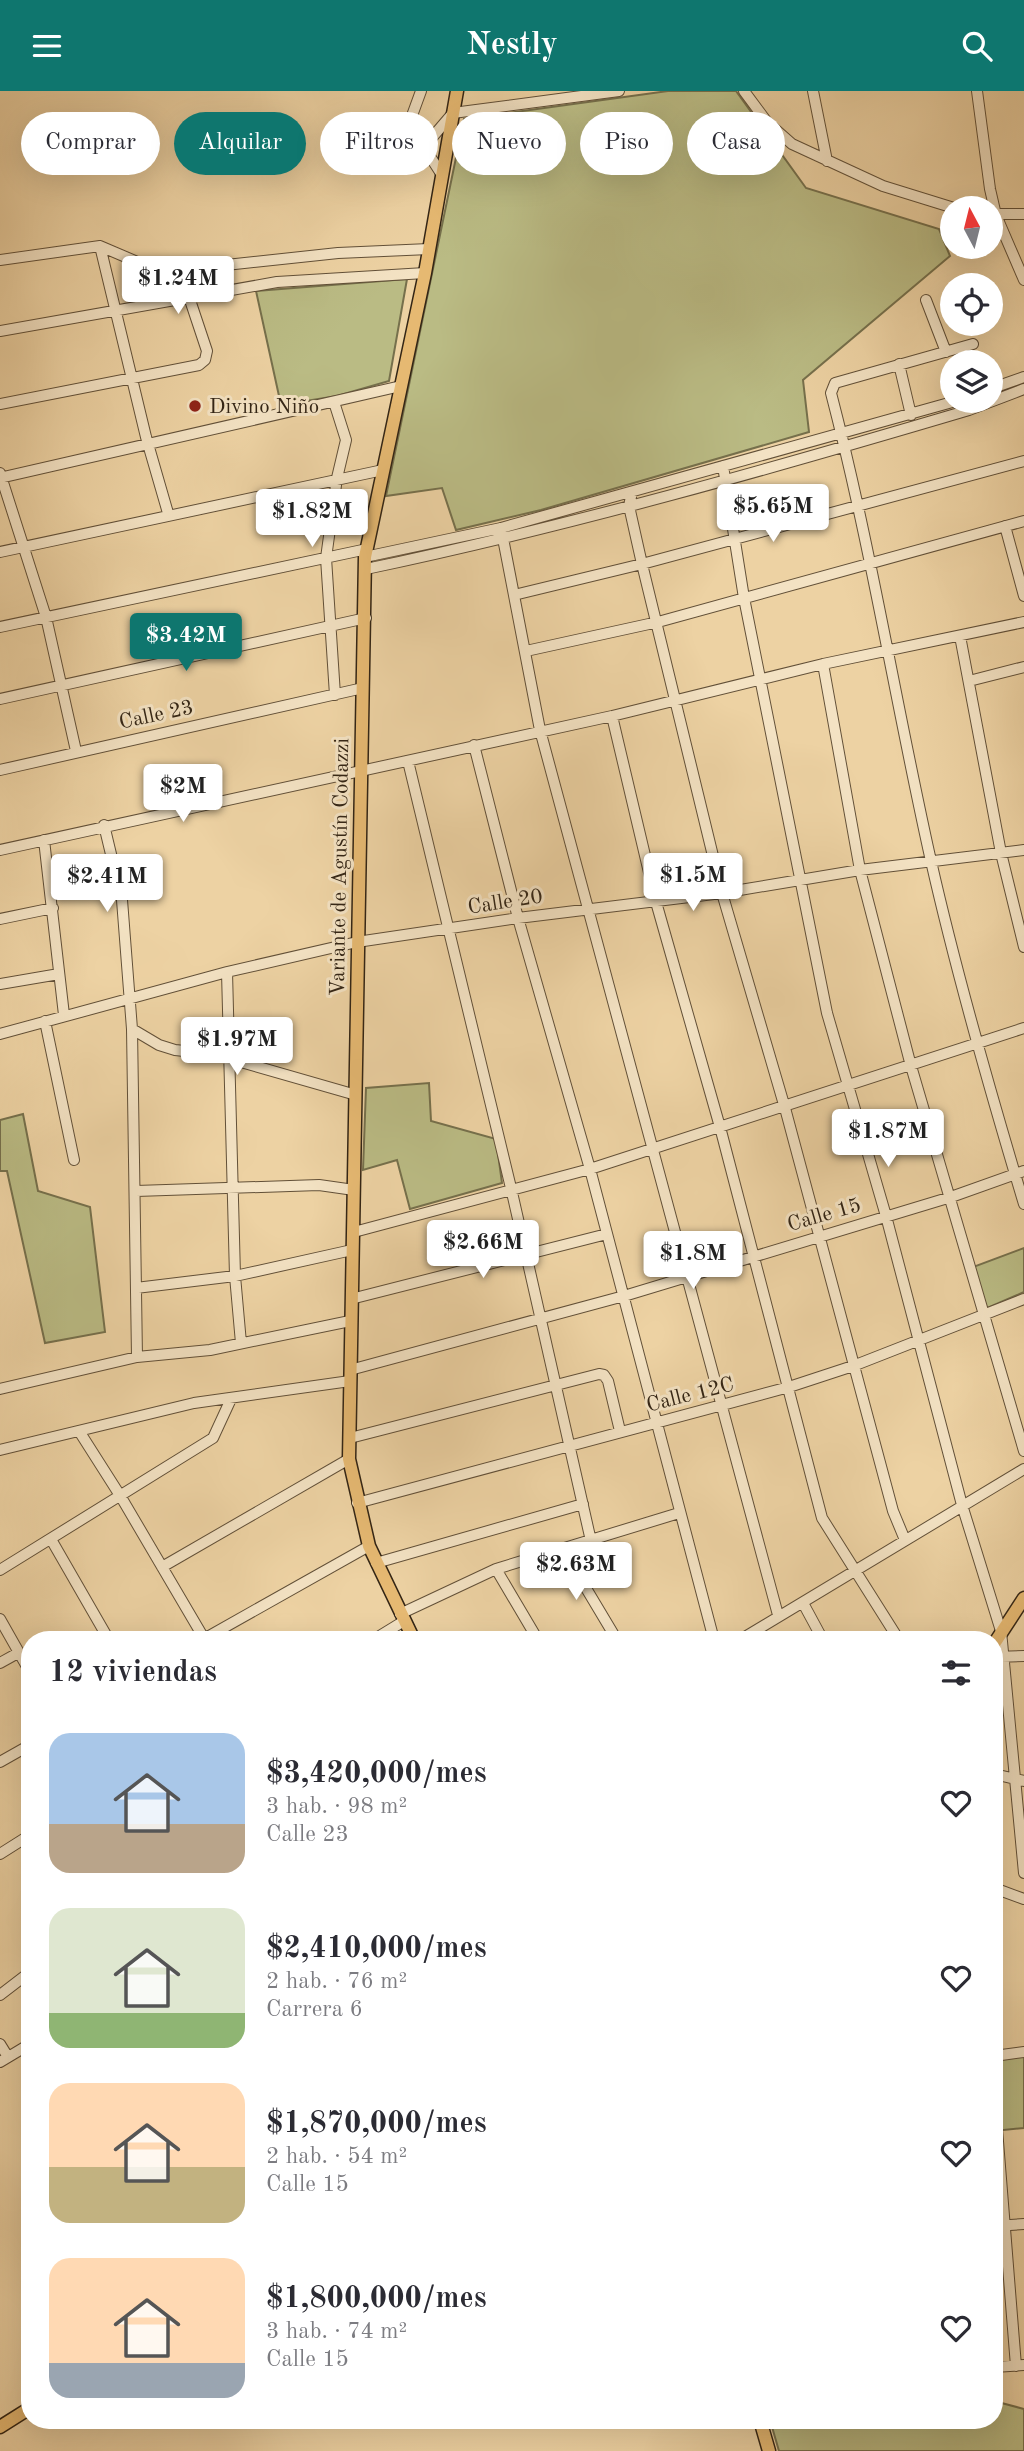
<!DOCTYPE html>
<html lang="es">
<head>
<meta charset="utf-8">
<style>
	body { margin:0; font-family:"Old Standard TT",serif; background:#f2f2f3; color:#2b2b33; height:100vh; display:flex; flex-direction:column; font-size:26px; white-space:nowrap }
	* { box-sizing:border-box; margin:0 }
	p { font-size:23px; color:#7c7c81 }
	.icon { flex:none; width:38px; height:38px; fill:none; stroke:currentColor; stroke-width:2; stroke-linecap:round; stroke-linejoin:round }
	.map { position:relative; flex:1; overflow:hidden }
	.details { position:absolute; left:21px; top:1540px; width:982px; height:798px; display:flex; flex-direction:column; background:#fff; border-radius:28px; box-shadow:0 7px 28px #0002 }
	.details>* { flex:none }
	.top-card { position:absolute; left:21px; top:21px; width:984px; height:63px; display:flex; gap:14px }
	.needle { width:46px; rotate:353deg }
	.fabs { position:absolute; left:940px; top:105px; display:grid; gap:14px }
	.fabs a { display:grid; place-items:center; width:63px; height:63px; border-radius:50%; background:#fff; box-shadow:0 7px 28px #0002; font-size:35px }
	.price { position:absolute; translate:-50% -60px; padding:0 16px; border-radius:7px; background:#fff; color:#222; font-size:23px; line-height:46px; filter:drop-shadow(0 2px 4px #0008) }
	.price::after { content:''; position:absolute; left:50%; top:42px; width:21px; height:16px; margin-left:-10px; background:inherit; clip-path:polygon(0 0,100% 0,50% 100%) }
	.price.on { background:#0f766e; color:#fff }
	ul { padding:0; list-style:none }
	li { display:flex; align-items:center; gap:21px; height:175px; padding:0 28px }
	li span { display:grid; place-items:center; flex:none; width:196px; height:140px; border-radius:21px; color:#555 }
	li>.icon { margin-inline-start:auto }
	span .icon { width:84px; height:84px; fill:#fffc; stroke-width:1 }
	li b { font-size:30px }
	h2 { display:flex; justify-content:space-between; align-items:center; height:84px; padding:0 28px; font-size:30px }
	.chip { padding:0 24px; border-radius:32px; background:#fff; box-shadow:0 7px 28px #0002; font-size:24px; line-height:63px }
	.chip.on { background:#0f766e; color:#fff }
	header { display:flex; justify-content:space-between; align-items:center; height:91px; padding:0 28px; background:#0f766e; color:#fff; font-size:32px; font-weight:700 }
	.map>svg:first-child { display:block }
</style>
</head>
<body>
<header><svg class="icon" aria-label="menu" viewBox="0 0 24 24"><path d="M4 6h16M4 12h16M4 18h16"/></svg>Nestly<svg class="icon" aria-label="search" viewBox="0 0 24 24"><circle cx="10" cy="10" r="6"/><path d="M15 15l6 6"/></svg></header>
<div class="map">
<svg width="1024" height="2360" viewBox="0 0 1024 2360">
	<rect width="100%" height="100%" fill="#edd2a3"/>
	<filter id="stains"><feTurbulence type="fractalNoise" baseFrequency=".00286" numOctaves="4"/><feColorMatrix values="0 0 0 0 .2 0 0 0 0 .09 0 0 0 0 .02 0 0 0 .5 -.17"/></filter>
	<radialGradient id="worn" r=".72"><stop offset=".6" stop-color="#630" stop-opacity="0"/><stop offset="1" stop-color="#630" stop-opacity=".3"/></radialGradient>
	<path fill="#babb84" stroke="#76704c" stroke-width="2" d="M668,0H736L806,97L939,138L950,165L803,289L809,341L541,419L456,439L442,397L386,405L464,28Z
		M407,188L389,290L337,305L281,314L256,200Z
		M429,992L431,1030L496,1048L502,1092L410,1118L397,1069L363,1079L366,997Z
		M23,1023L38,1100L90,1116L105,1241L45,1252L7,1080H0V1029Z
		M1024,1157V1201L985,1218L973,1176Z
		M1024,1964V2037L994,2040V1968Z
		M994,2310L1024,2318V2360H779L770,2329H994Z"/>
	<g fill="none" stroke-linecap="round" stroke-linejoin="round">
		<g stroke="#625038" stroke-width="12">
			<path id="minor" d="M421,0L406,41L410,54L424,56L453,22L619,0
				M744,0L767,31L792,53L883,95L954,117
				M813,0L827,70
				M977,0L990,98L996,124L1024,189
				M424,56L442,84
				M993,123H1024
				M100,155L146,346L168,422
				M0,169L100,155L142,173L180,179L338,162L429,158
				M926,209L946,261
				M0,240L277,191L425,182
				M973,253L835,292L831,302C871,456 896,614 931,770C957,885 990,1000 1024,1113
				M899,273L911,324
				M990,298L1024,286
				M334,311L346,349L337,387L326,467L335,604
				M0,313L199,274L205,269L207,260L180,179
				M723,375L744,507L827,922L886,1125L962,1414L1001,1540L1024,1782
				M0,382L46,526L76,660
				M0,387L401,295
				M632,401L629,415L642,473L722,802L785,1017L893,1420L905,1449
				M1005,435L1024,505
				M501,437L540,639L778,1524
				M0,461L383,379
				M365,466L501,437L956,310
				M366,478C570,435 770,378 969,319L1024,298
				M514,504L642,473L1024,370
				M0,536L367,458
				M960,545L1001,762L1024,856
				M526,560L658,531L1024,430
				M823,573L860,779L911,975L1024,1360
				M969,590L1024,576
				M0,608L366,527
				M612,625L656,811L720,1036L822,1427L899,1549
				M474,654L518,827L590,1078L714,1549
				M408,670L511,1097L591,1450
				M0,679L363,597
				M104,734L122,809L132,938L137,1266
				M44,749L64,924
				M0,759L612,625L823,573L1024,531
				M0,828L53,817
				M227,881L235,1185L241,1252
				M0,893L59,883
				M45,930L74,1069
				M132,938L159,954L175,959L213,963L356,1004
				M0,943L227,881L357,851L518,827L722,802L860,779L1024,759
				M136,1100L319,1094L354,1099
				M354,1141L590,1078L1024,937
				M136,1197L235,1185L352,1159
				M351,1208L607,1143
				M350,1279L624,1205L951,1106L1024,1080
				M0,1298L137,1266L210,1259L350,1230
				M79,1340L121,1406L205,1549
				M350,1347L599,1283L604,1284L608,1290L620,1340
				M0,1359L194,1312L350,1290
				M357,1412L789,1296L853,1275L1024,1208
				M52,1450L109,1549
				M562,1457L617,1549
				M376,1472L583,1413
				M162,1476L349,1368
				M496,1478L538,1549
				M0,1479L213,1347L231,1308
				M803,1512L823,1549
				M400,1523L496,1478L679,1422
				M0,1528L30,1581
				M202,1549L369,1455
				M373,1549L404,1530
				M740,1549L1024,1378
				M994,1566L1024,1565
				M0,1572L18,1562
				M0,1671L30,1654
				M994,1683L1024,1690
				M0,1763L30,1744
				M994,1797L1024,1808
				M0,1904L30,1881
				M0,1953L8,1966
				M994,1965L1024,1961
				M0,1971L30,1953
				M997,2038L1016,2275
				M994,2135L1024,2133
				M994,2276L1024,2274"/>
		</g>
		<g stroke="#332515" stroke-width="15">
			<path id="major" d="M414,1549L369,1455L349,1368L365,466L425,182L457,0
				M994,1553L1024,1507
				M760,2329L769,2360
				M0,2336L30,2317"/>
		</g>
		<use href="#minor" stroke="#f3e2c3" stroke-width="10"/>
		<use href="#major" stroke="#e6b972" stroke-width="12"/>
	</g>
	<circle fill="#8f2418" stroke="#f3e2c3" stroke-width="2.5" cx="195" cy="315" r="7"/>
	<g text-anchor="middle" stroke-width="6" stroke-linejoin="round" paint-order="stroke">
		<g font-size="21" fill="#332515" stroke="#f3e2c3" text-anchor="start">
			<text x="209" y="322">Divino Niño</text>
		</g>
		<g font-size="21" fill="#332515" stroke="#f3e2c3">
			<text transform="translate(156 623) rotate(-12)" y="7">Calle 23</text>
			<text transform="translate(339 776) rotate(-89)" y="7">Variante de Agustín Codazzi</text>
			<text transform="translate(505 810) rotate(-9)" y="7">Calle 20</text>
			<text transform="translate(824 1123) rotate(-16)" y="7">Calle 15</text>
			<text transform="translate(690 1303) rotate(-14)" y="7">Calle 12C</text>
		</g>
	</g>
	<rect width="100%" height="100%" filter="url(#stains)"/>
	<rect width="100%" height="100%" fill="url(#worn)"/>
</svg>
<div class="fabs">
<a><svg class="needle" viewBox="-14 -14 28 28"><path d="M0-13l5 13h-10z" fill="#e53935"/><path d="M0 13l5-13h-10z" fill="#7c7c81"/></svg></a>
<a><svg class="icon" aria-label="locate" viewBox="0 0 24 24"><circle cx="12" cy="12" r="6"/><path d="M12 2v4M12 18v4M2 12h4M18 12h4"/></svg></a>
<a><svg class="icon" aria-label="layers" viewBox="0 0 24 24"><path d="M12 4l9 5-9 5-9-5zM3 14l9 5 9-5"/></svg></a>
</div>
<b class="price" style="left:178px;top:225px">$1.24M</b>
<b class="price" style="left:773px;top:453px">$5.65M</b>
<b class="price" style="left:312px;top:458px">$1.82M</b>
<b class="price on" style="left:186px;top:582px">$3.42M</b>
<b class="price" style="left:183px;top:733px">$2M</b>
<b class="price" style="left:693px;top:822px">$1.5M</b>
<b class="price" style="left:107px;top:823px">$2.41M</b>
<b class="price" style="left:237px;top:986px">$1.97M</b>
<b class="price" style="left:888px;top:1078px">$1.87M</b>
<b class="price" style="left:483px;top:1189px">$2.66M</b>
<b class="price" style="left:693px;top:1200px">$1.8M</b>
<b class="price" style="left:576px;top:1511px">$2.63M</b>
<div class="top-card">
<a class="chip">Comprar</a>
<a class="chip on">Alquilar</a>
<a class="chip">Filtros</a>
<a class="chip">Nuevo</a>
<a class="chip">Piso</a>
<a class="chip">Casa</a>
</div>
<section class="details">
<h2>12 viviendas<svg class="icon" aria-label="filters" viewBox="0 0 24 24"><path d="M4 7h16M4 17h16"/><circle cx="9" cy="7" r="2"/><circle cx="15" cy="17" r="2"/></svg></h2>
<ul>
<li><span style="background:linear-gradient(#a9c7e8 65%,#b9a48a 0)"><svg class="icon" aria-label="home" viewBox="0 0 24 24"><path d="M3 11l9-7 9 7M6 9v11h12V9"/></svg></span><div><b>$3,420,000/mes</b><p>3 hab. · 98 m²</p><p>Calle 23</p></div><svg class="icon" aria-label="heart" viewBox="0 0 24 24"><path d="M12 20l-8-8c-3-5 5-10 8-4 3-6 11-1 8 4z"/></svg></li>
<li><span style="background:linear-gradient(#dfe7d0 75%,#8fb573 0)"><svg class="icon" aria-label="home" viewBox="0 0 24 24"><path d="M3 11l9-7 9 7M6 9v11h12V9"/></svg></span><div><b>$2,410,000/mes</b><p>2 hab. · 76 m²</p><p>Carrera 6</p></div><svg class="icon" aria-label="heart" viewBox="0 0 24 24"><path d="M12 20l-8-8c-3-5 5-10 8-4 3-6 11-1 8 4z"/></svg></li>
<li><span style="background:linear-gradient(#ffd9b3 60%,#c2b280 0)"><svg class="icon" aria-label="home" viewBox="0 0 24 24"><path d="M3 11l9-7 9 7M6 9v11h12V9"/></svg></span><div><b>$1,870,000/mes</b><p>2 hab. · 54 m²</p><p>Calle 15</p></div><svg class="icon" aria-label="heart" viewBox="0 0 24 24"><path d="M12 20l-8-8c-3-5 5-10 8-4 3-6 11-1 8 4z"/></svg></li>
<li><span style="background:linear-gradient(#ffd9b3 75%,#9aa5b1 0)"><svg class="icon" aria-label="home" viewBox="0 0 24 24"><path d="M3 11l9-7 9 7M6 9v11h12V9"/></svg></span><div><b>$1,800,000/mes</b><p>3 hab. · 74 m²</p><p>Calle 15</p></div><svg class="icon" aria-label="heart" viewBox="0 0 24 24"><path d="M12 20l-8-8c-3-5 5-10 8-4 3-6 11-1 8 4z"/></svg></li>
</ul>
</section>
</div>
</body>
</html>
